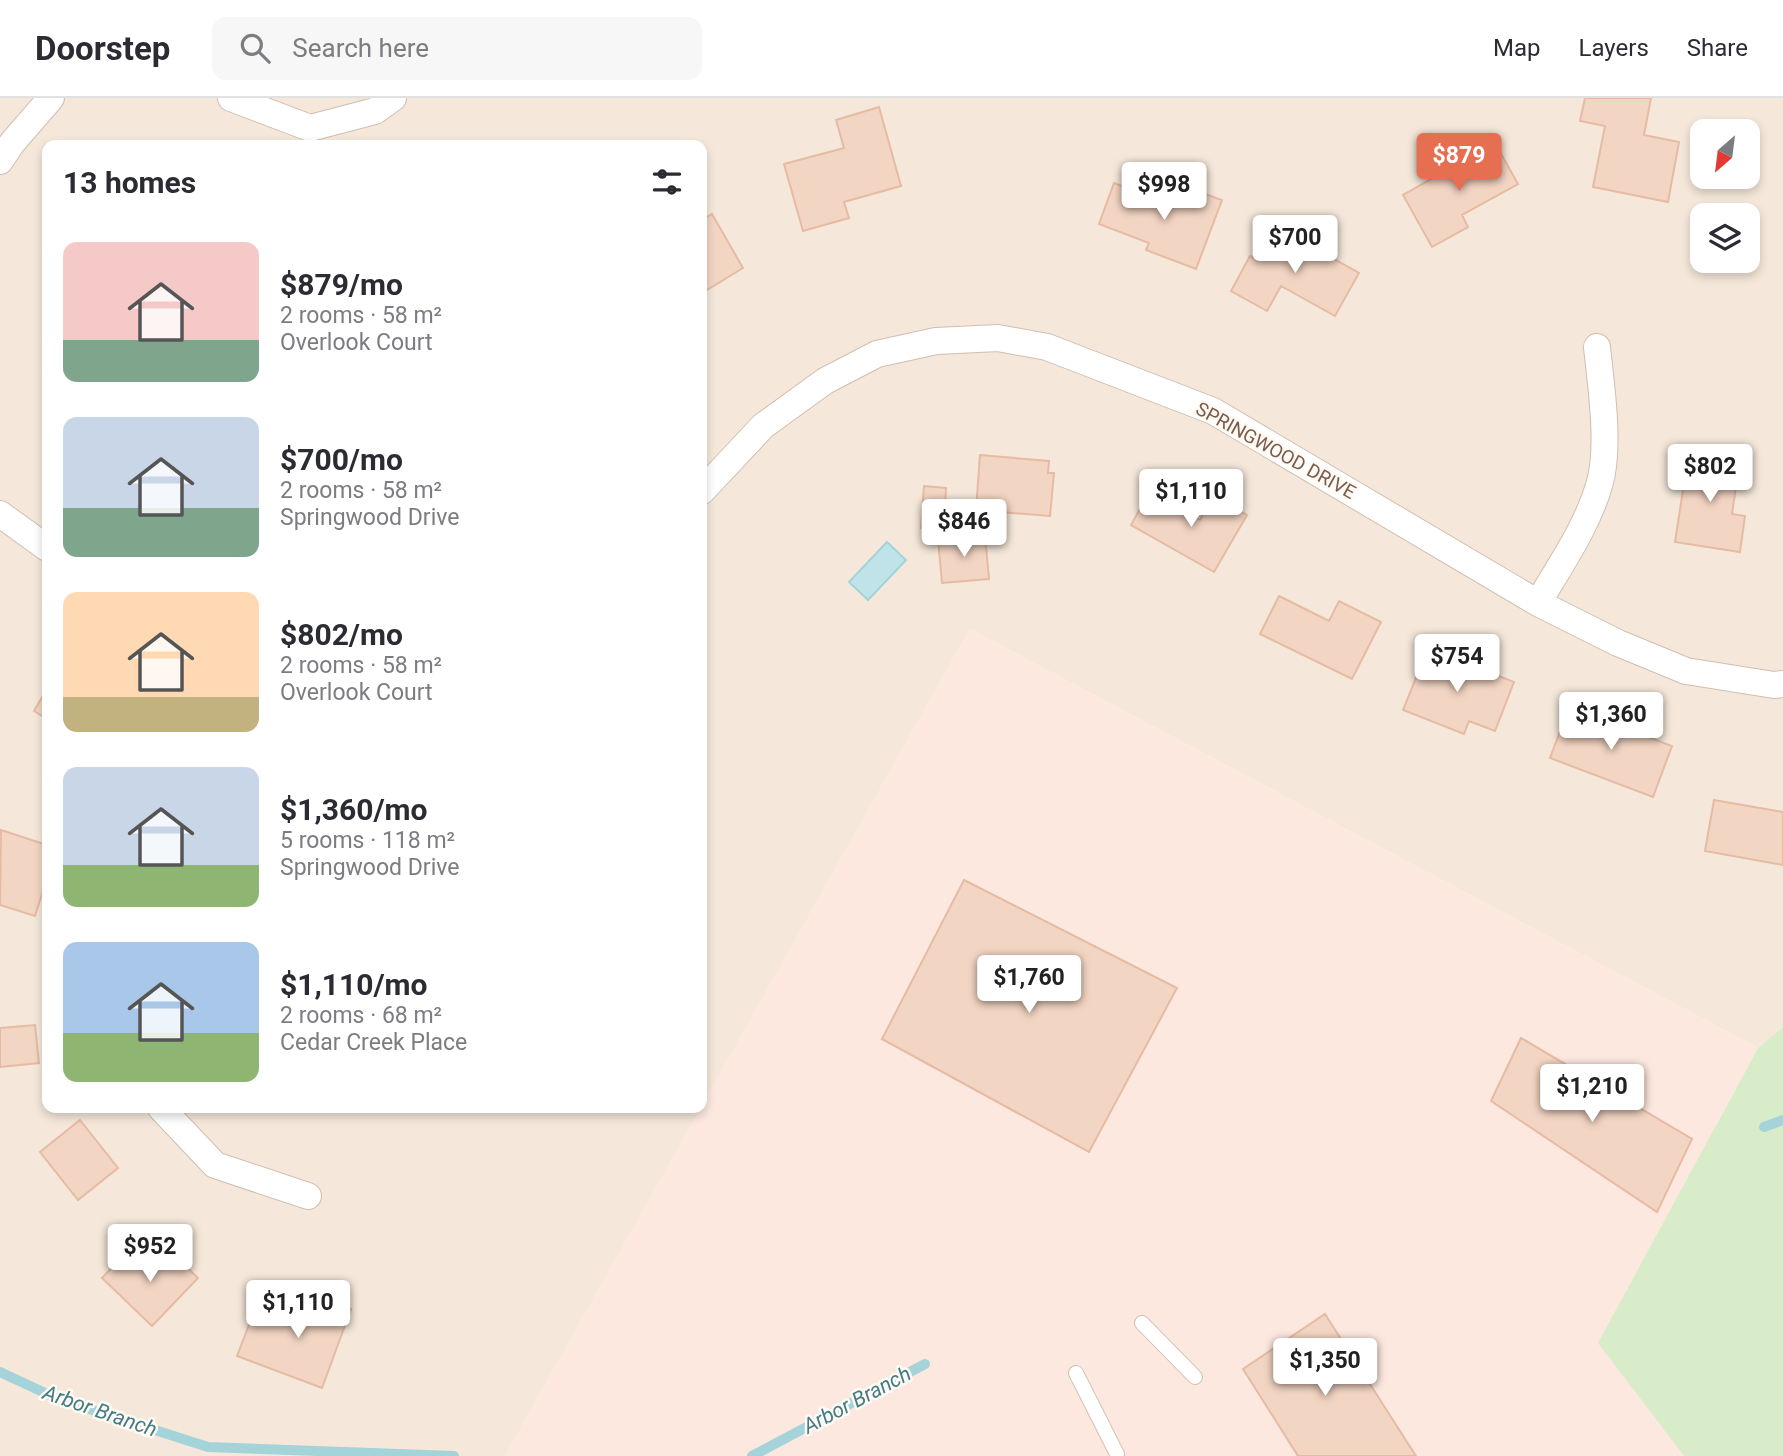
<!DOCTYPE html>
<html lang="en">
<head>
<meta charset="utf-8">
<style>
	body { margin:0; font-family:Roboto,sans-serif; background:#f7f7f7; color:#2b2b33; height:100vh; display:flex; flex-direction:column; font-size:26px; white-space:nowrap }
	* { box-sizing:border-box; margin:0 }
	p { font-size:23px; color:#7c7c81 }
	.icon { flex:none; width:38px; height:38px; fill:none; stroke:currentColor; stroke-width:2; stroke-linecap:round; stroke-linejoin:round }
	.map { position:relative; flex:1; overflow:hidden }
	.sheet { position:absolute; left:42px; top:42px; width:665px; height:973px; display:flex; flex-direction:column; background:#fff; border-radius:14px; box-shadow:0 4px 10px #0003 }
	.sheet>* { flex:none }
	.needle { width:46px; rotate:208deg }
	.fabs { position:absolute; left:1690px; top:21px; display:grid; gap:14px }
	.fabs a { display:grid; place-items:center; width:70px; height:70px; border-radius:14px; background:#fff; box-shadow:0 4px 10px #0003; font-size:35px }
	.price { position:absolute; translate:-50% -60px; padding:0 16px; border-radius:7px; background:#fff; color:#222; font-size:23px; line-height:46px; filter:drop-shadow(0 2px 4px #0008) }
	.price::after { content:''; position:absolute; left:50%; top:42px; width:21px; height:16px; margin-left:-10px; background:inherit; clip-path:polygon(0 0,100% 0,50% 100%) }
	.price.selected { background:#e76f51; color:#fff }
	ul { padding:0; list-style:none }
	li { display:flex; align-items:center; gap:21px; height:175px; padding:0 21px }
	li span { display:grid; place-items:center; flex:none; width:196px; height:140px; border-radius:14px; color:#555 }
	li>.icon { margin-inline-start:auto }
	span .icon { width:84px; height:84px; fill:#fffc; stroke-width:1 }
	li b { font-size:30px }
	h2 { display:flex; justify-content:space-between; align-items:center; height:84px; padding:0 21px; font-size:30px }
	header { display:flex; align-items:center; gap:42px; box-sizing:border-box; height:98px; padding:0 35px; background:#fff; border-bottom:2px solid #e1e1e2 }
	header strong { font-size:33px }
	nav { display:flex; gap:38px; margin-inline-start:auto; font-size:24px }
	.search { width:490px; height:63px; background:#f7f7f7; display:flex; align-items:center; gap:18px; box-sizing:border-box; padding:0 24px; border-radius:14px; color:#7c7c81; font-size:26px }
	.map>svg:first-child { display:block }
</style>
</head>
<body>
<header>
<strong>Doorstep</strong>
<div class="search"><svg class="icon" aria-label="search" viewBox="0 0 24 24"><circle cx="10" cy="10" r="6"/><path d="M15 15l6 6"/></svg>Search here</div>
<nav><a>Map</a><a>Layers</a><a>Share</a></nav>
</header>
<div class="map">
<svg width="1783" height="1358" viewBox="0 0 1783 1358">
	<rect width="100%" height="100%" fill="#fdf6ec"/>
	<path fill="#f5e8da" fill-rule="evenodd" d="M0,0H1783V929L1758,950L970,531L702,1008V47H47V1010H701L505,1358H0ZM1703,33H1748V79H1703ZM1703,117H1748V163H1703Z"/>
	<path fill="#fde8e0" d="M970,531L1758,950L1717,1025L1783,1358H505Z"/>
	<path fill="#d8ecc9" d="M1783,929V1358H1684L1598,1245L1758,950Z"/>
	<path fill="#bfe3e8" stroke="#a5d3da" stroke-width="2" d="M887,444L906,462L868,502L849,484Z"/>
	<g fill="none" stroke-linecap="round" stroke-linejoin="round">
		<path stroke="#a5d3da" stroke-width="10" d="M1764,1029L1783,1022
			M0,1274L58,1301L208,1349L454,1358
			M752,1358L925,1266"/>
	</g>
	<path fill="#f3d5c3" stroke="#e6bba3" stroke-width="2" d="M1585,0H1651L1644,37L1679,44L1668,104L1593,89L1605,28L1580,23Z
		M879,9L901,88L844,104L849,120L803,133L784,66L844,50L836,22Z
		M1495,45L1518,86L1462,117L1468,129L1432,149L1403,97Z
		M1114,85L1173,107L1180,87L1222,102L1196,171L1146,152L1149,145L1099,126Z
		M712,116L743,170L702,195V122Z
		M1277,129L1359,175L1335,218L1281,188L1267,213L1231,193L1250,158L1258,163Z
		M1689,353L1740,361L1732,416L1745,418L1740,454L1675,444Z
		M980,357L1049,363L1048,375H1054L1050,418L976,412Z
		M924,388L946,390L944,431L921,430Z
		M1150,393L1200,422L1214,398L1247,417L1214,474L1131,427Z
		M985,437L989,481L942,485L938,441Z
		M1279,498L1329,523L1339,503L1381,524L1352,581L1260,536Z
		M1428,550L1514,584L1495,633L1469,623L1464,636L1403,612Z
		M47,591V621L34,613Z
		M1569,609L1672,648L1653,699L1550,660Z
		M1714,702L1783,714V767L1705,753Z
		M1,732L47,747V780L35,818L0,807Z
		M964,782L1177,890L1089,1054L882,941Z
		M35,927L39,965L0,969V930Z
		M1521,940L1692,1041L1657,1114L1491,1003Z
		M80,1022L118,1070L78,1102L40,1054Z
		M129,1152L153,1174L172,1155L198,1180L152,1228L102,1180Z
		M304,1194L351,1211L322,1290L237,1258L254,1214L292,1228Z
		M1325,1216L1416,1358H1298L1243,1271Z"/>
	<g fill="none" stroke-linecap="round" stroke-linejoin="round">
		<g stroke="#d1beb0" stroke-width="16">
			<path id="service" d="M1142,1225L1195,1279
				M1076,1275L1117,1356"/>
		</g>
		<g stroke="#d1beb0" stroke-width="28">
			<path id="minor" d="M231,0L310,30L375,13L393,0
				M0,63L12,45L51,0
				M702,393L763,328L825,283L877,256L936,243L998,240L1047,249L1213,313L1538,505L1618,545L1686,573L1774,587L1783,586
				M0,416L47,450
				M1538,505C1560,467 1588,428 1600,384C1610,347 1601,287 1597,249
				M161,1010L215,1067L308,1098"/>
		</g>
		<use href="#service" stroke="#fff" stroke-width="14"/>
		<use href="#minor" stroke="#fff" stroke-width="26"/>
	</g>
	<g text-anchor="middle" stroke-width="5" stroke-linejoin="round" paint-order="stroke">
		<g font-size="19" fill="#7a5c4d" stroke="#fffaf3">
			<text transform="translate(1276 352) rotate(29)" y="7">SPRINGWOOD DRIVE</text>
		</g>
		<g font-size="21" font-style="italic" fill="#437c86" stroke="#fffaf3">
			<text transform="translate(857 1302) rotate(-28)" y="7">Arbor Branch</text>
			<text transform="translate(100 1313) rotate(19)" y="7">Arbor Branch</text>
		</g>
	</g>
</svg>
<div class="fabs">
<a><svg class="needle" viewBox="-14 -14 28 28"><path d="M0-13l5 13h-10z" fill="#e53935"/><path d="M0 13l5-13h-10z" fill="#7c7c81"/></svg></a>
<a><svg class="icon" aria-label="layers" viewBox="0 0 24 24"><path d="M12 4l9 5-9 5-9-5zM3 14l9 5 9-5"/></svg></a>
</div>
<b class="price selected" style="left:1459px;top:95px">$879</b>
<b class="price" style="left:1164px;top:124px">$998</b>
<b class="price" style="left:1295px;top:177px">$700</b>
<b class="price" style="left:1710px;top:406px">$802</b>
<b class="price" style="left:1191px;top:431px">$1,110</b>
<b class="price" style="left:964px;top:461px">$846</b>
<b class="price" style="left:1457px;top:596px">$754</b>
<b class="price" style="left:1611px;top:654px">$1,360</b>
<b class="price" style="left:1029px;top:917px">$1,760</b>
<b class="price" style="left:1592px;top:1026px">$1,210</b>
<b class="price" style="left:150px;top:1186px">$952</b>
<b class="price" style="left:298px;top:1242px">$1,110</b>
<b class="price" style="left:1325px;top:1300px">$1,350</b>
<section class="sheet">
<h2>13 homes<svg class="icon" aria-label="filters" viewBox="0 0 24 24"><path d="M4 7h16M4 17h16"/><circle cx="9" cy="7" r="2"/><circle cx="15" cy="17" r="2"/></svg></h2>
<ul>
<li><span style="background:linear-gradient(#f6c9c9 70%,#7fa58c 0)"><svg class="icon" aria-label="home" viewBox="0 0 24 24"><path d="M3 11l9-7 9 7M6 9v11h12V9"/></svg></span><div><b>$879/mo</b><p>2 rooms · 58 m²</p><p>Overlook Court</p></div></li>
<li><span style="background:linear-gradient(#c9d6e8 65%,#7fa58c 0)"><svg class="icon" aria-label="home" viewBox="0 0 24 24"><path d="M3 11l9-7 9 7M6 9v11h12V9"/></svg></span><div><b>$700/mo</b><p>2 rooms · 58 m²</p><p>Springwood Drive</p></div></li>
<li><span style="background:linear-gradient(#ffd9b3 75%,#c2b280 0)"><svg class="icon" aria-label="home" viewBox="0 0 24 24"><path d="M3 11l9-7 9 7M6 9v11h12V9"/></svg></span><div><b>$802/mo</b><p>2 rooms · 58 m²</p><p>Overlook Court</p></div></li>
<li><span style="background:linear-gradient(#c9d6e8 70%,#8fb573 0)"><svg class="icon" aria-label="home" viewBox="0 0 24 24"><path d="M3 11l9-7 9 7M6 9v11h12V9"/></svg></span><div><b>$1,360/mo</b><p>5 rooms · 118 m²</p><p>Springwood Drive</p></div></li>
<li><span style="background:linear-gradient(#a9c7e8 65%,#8fb573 0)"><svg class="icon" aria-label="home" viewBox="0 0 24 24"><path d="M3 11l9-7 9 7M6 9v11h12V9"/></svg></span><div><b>$1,110/mo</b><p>2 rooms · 68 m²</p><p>Cedar Creek Place</p></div></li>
</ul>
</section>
</div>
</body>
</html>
